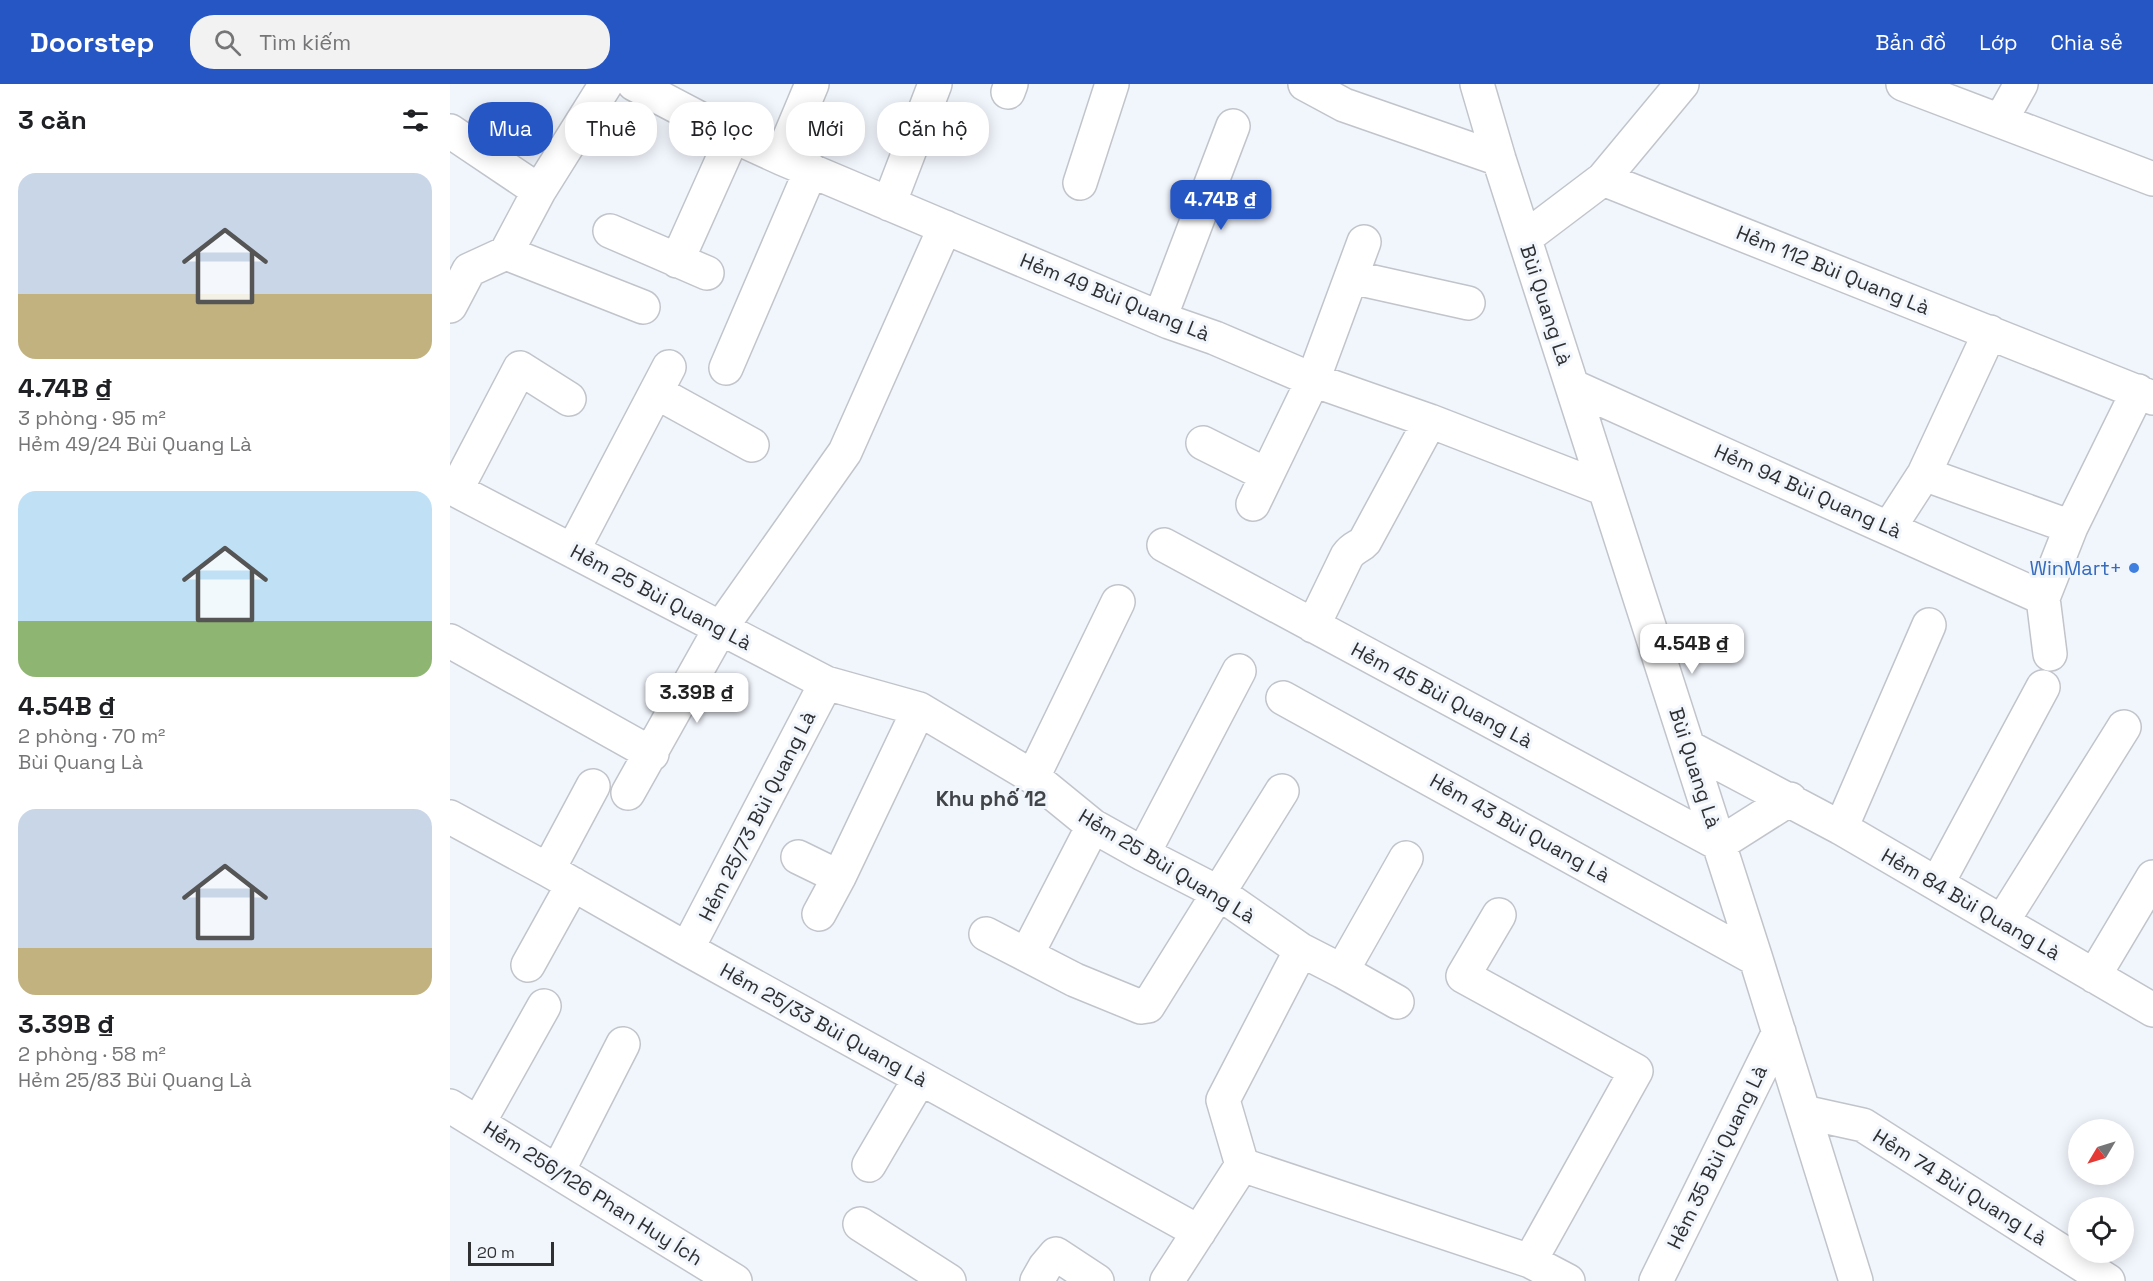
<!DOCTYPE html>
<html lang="vi">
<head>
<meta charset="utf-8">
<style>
	body { margin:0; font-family:"Space Grotesk",sans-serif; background:#f2f2f2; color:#202124; height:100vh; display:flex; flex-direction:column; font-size:22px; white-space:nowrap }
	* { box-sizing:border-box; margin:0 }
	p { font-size:20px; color:#757577 }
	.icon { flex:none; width:33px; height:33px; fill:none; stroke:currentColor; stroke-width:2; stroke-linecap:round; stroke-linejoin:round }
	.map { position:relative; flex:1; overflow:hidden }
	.drawer { display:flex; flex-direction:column; background:#fff; width:450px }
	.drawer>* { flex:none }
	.hud { position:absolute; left:18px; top:18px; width:570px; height:54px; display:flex; gap:12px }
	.needle { width:39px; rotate:232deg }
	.fabs { position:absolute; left:1618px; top:1035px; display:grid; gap:12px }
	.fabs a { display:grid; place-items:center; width:66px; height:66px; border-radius:50%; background:#fff; box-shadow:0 3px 15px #0003; font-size:30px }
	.scale { position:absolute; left:18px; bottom:15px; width:86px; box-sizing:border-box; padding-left:6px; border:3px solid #2e3032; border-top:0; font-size:16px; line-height:21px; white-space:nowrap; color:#2e3032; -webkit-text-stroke:4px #f1f5fc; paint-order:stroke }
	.price { position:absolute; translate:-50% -51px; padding:0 14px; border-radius:12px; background:#fff; color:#222; font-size:20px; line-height:39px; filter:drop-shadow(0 2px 3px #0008) }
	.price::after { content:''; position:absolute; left:50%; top:36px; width:18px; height:14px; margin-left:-9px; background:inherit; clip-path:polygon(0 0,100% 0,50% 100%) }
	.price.selected { background:#2656c4; color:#fff }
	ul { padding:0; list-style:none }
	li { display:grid; align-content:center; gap:12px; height:318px; padding:0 18px }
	li span { display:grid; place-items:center; height:186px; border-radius:18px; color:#555 }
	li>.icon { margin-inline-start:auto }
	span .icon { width:108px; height:108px; fill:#fffc; stroke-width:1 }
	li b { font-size:26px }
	h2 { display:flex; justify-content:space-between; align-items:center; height:72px; padding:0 18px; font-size:26px }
	.pill { padding:0 21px; border-radius:24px; background:#fff; box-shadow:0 3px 15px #0003; font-size:21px; line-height:54px }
	.pill.selected { background:#2656c4; color:#fff }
	header { display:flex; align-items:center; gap:36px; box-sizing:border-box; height:84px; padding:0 30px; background:#2656c4; color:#fff }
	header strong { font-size:28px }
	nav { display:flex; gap:33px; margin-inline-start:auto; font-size:21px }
	.search { width:420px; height:54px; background:#f2f2f2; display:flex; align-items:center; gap:15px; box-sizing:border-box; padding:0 21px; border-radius:24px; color:#757577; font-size:22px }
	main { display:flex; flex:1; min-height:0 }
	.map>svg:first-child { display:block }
</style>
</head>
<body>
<header>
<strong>Doorstep</strong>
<div class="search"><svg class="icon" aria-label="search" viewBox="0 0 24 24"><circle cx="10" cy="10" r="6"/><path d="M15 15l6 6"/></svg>Tìm kiếm</div>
<nav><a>Bản đồ</a><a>Lớp</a><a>Chia sẻ</a></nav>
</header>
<main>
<section class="drawer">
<h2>3 căn<svg class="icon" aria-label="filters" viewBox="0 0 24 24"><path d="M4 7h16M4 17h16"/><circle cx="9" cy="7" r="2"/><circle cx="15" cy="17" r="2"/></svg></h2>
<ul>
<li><span style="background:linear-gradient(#c9d6e8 65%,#c2b280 0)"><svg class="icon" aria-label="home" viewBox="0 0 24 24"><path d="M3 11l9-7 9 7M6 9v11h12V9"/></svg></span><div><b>4.74B ₫</b><p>3 phòng · 95 m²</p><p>Hẻm 49/24 Bùi Quang Là</p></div></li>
<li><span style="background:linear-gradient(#bfe0f5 70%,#8fb573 0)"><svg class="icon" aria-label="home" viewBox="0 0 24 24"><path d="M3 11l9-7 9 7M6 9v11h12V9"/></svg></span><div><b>4.54B ₫</b><p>2 phòng · 70 m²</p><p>Bùi Quang Là</p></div></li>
<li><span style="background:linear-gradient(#c9d6e8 75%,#c2b280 0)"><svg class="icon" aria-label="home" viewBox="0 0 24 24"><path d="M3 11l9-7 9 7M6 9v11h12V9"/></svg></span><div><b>3.39B ₫</b><p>2 phòng · 58 m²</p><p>Hẻm 25/83 Bùi Quang Là</p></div></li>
</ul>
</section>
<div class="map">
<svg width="1703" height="1197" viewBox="0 0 1703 1197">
	<rect width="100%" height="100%" fill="#f1f5fc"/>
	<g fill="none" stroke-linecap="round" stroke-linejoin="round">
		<g stroke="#c1c5cb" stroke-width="36">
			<path id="minor" d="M184,0L283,52L331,74L719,238L765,254L863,296L980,337L1155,405
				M855,0L894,21L1049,75
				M1027,0L1049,75L1306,875L1406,1197
				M1453,0L1703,95
				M558,8L561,0
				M1551,36L1571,0
				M0,47L89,107
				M331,74L362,0
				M1153,95L1232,0
				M630,99L662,0
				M439,120L485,0
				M160,147L257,189
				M1075,154L1153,95L1703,314
				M56,169L193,223
				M227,177L283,52
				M901,193L1018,219
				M0,222L19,186L56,169L89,107L156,0
				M710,234L783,42
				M1540,248L1474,390L1621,443
				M276,284L361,86
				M1122,302L1593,514
				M206,308L302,361
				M753,359L817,391
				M0,403L376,599L469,625L583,693L643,742L693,770L769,809L851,866L892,887L956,774
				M6,406L70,284L119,315
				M803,420L863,296L914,158
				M1439,444L1474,390
				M714,461L1269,760L1340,715
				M123,466L219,283
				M863,542L897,472C904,462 909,464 915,457L980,337
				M0,557L202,670
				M1600,570L1593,514L1621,443L1688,307
				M833,614L1306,875
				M1238,663L1391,744L1703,926
				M583,693L668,518
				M178,709L270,545L395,368L495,143
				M0,733L98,786L237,865L749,1148
				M1391,744L1479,541
				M693,770L789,587
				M348,773L389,793
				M98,786L143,702
				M1487,800L1593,603
				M369,830L389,793L469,625
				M1049,831L1013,892L1186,987L1080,1177
				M1552,838L1674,643
				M536,850L625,896L691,923L698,922L832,707
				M237,865L376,599
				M577,870L643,742
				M78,881L123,800
				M892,887L947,918
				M1644,892L1703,793
				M0,1022L285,1197
				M1354,1028L1413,1041L1658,1197
				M29,1038L94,922
				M419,1081L470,994
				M792,1081L1080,1177L1118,1197
				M792,1081L773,1016L851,866
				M108,1087L173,960
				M410,1140L499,1197
				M587,1197L595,1183L606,1170L647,1197
				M717,1197L792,1081
				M1206,1197L1329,948"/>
		</g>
		<use href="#minor" stroke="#fff" stroke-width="33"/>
	</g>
	<circle fill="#3f7fe0" stroke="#f1f5fc" stroke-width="2" cx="1684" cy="484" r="6"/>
	<g text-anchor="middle" stroke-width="6" stroke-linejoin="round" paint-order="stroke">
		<g font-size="20" fill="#2e3032" stroke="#f1f5fc">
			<text transform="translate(1383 186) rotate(22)" y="7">Hẻm 112 Bùi Quang Là</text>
			<text transform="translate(665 213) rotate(22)" y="7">Hẻm 49 Bùi Quang Là</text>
			<text transform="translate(1096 221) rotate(72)" y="7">Bùi Quang Là</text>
			<text transform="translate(1358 407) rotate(24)" y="7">Hẻm 94 Bùi Quang Là</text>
			<text transform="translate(211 513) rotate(28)" y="7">Hẻm 25 Bùi Quang Là</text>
			<text transform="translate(992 611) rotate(28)" y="7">Hẻm 45 Bùi Quang Là</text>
			<text transform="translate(1245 684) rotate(72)" y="7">Bùi Quang Là</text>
			<text transform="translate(307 732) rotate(-63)" y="7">Hẻm 25/73 Bùi Quang Là</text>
			<text transform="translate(1070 744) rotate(29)" y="7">Hẻm 43 Bùi Quang Là</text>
			<text transform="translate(717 782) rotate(31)" y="7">Hẻm 25 Bùi Quang Là</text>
			<text transform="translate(1521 820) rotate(30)" y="7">Hẻm 84 Bùi Quang Là</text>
			<text transform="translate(374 941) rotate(29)" y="7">Hẻm 25/33 Bùi Quang Là</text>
			<text transform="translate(1267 1073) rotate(-64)" y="7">Hẻm 35 Bùi Quang Là</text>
			<text transform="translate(1510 1103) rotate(32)" y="7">Hẻm 74 Bùi Quang Là</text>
			<text transform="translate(143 1109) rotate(32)" y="7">Hẻm 256/126 Phan Huy Ích</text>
		</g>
		<g font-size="20" fill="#366cbe" stroke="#f1f5fc" text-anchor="end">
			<text x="1672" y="491">WinMart+</text>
		</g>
		<g font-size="21" font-weight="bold" fill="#41454a" stroke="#f1f5fc">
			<text x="541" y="722">Khu phố 12</text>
		</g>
	</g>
</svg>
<div class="fabs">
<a><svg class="needle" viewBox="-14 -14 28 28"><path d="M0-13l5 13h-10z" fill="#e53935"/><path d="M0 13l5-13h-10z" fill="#757577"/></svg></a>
<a><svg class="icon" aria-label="locate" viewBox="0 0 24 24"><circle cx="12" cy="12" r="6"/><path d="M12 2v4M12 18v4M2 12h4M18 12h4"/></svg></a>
</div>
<div class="scale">20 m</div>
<b class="price selected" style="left:771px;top:147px">4.74B ₫</b>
<b class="price" style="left:1242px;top:591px">4.54B ₫</b>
<b class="price" style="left:247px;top:640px">3.39B ₫</b>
<div class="hud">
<a class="pill selected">Mua</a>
<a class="pill">Thuê</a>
<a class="pill">Bộ lọc</a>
<a class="pill">Mới</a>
<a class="pill">Căn hộ</a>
</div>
</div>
</main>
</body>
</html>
